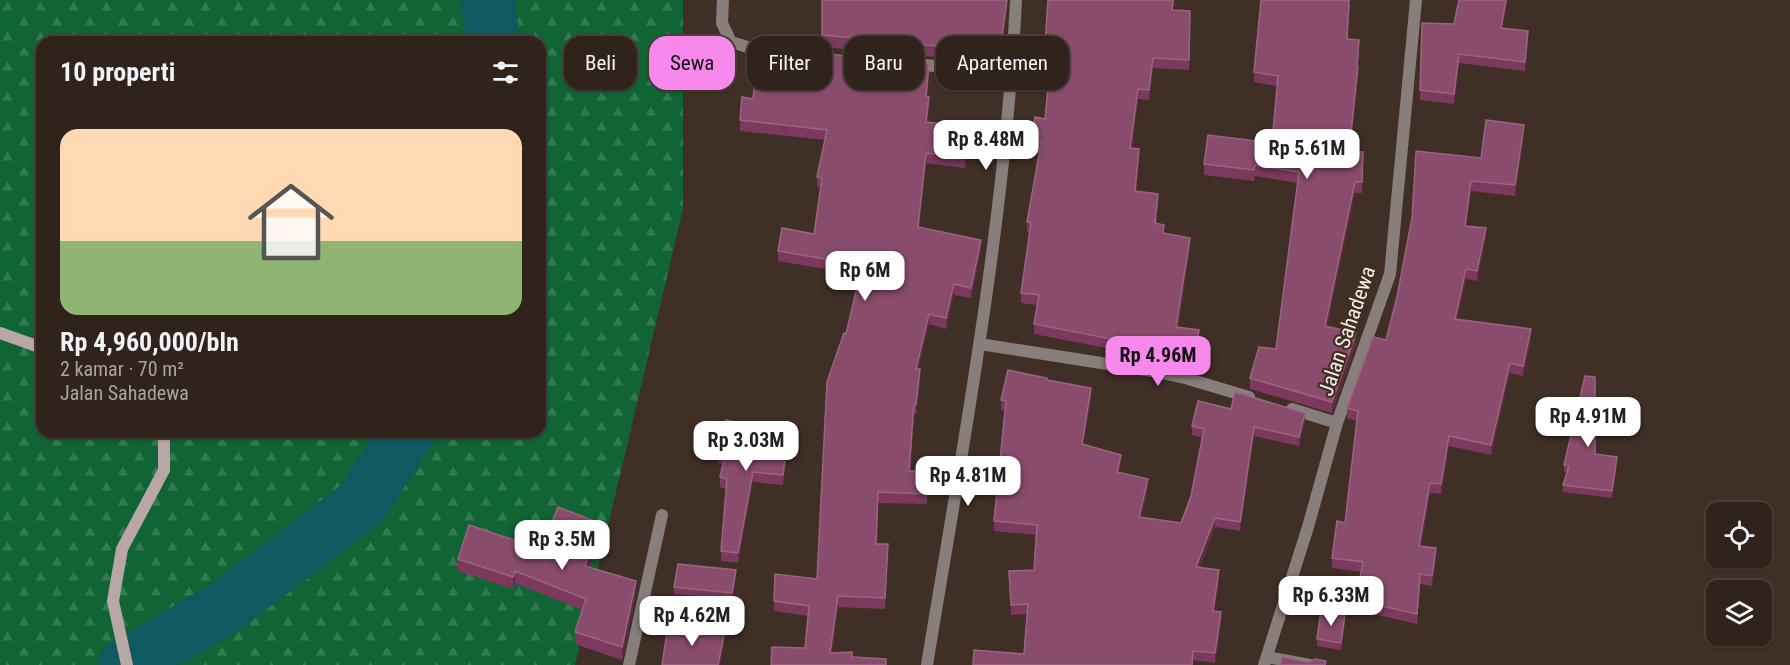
<!DOCTYPE html>
<html lang="id">
<head>
<meta charset="utf-8">
<style>
	body { margin:0; font-family:"Roboto Condensed",sans-serif; background:#3c2f29; color:#f1f3f6; height:100vh; display:flex; flex-direction:column; font-size:22px; white-space:nowrap }
	* { box-sizing:border-box; margin:0 }
	p { font-size:20px; color:#a8a4a3 }
	.icon { flex:none; width:33px; height:33px; fill:none; stroke:currentColor; stroke-width:2; stroke-linecap:round; stroke-linejoin:round }
	.map { position:relative; flex:1; overflow:hidden }
	.sheet { position:absolute; left:36px; top:36px; width:510px; height:402px; display:flex; flex-direction:column; background:#30231c; border-radius:18px; box-shadow:0 2px 4px #0004,0 0 0 2px #4b403b }
	.sheet>* { flex:none }
	.guide { position:absolute; left:564px; top:36px; width:570px; height:54px; display:flex; gap:12px }
	.tools { position:absolute; left:1706px; top:502px; display:grid; gap:12px }
	.tools a { display:grid; place-items:center; width:66px; height:66px; border-radius:12px; background:#30231c; box-shadow:0 2px 4px #0004,0 0 0 2px #4b403b; font-size:30px }
	.price { position:absolute; translate:-50% -51px; padding:0 14px; border-radius:12px; background:#fff; color:#222; font-size:20px; line-height:39px; filter:drop-shadow(0 2px 3px #0008) }
	.price::after { content:''; position:absolute; left:50%; top:36px; width:18px; height:14px; margin-left:-9px; background:inherit; clip-path:polygon(0 0,100% 0,50% 100%) }
	.price.current { background:#f788ec; color:#111 }
	ul { padding:0; list-style:none }
	li { display:grid; align-content:center; gap:12px; height:318px; padding:0 24px }
	li span { display:grid; place-items:center; height:186px; border-radius:18px; color:#555 }
	li>.icon { margin-inline-start:auto }
	span .icon { width:108px; height:108px; fill:#fffc; stroke-width:1 }
	li b { font-size:26px }
	h2 { display:flex; justify-content:space-between; align-items:center; height:72px; padding:0 24px; font-size:26px }
	.pill { padding:0 21px; border-radius:18px; background:#30231c; box-shadow:0 2px 4px #0004,0 0 0 2px #4b403b; font-size:21px; line-height:54px }
	.pill.current { background:#f788ec; color:#111 }
	.map>svg:first-child { display:block }
</style>
</head>
<body>
<div class="map">
<svg width="1790" height="665" viewBox="0 0 1790 665">
	<defs>
		<pattern id="forest-firs" width="22" height="20" patternUnits="userSpaceOnUse" patternTransform="scale(1.5)"><rect width="22" height="20" fill="#116433"/><path d="M5 1l3.5 6h-7zM16 11l3.5 6h-7z" fill="#347a51"/></pattern>
	</defs>
	<rect width="100%" height="100%" fill="#402f26"/>
	<path fill="url(#forest-firs)" fill-rule="evenodd" d="M0,0H683V209L575,665H0ZM42,42H540V432H42Z"/>
	<g fill="none" stroke-linecap="round" stroke-linejoin="round">
		<path stroke="#115961" stroke-width="54" d="M487,0L494,42
			M125,665L224,608L362,503L408,432"/>
		<path stroke="#887e7c" stroke-width="12" d="M723,0L722,23L731,42L751,48L773,50
			M915,64L1013,74
			M980,344L1152,371L1185,378L1249,397
			M1292,409L1337,423
			M1267,657L1310,665
			M629,665L662,515
			M927,665C963,445 1005,223 1016,0
			M1264,665L1308,527L1337,423L1390,274L1416,0"/>
		<path stroke="#b8a7a5" stroke-width="12" d="M0,333L42,348
			M127,665L113,601L122,549L164,470V432"/>
	</g>
	<path fill="#7c395d" d="M822,0L1007,9L1000,62L959,57V59L822,47Z
		M1174,0L1173,10L1190,11L1189,70L1153,68L1149,100L1138,99L1132,148L1139,159L1136,192L1158,204L1156,223L1164,233L1190,248L1178,327L1199,340L1195,367L1163,362V359L1034,334V324L1037,305L1021,303V293L1029,233L1027,232V222L1039,153L1031,152V142L1045,119L1051,55H1045V45Z
		M1350,5L1347,39L1359,50L1358,66V77L1350,151L1363,152L1362,193H1355L1327,327L1356,344L1332,413L1250,389V378L1276,349L1298,183L1255,176L1254,181L1204,175V164L1272,143L1277,86L1254,82V72Z
		M1422,23L1454,24L1503,28L1528,40L1525,71L1459,63L1454,104L1420,100Z
		M929,74L927,97L929,107L927,123L969,137L965,168L926,163L919,227L981,251L971,298L954,295L946,329L929,324L918,369L920,380L916,414H914L910,471L928,482L927,504L878,503L877,544H888L885,609L838,607L832,653L886,665L805,648L808,616L774,611V601L817,579L846,334L859,280L843,279V272L778,261V251L814,234L821,188L817,187V177L825,140L740,131V120L753,99Z
		M1524,135L1515,196L1471,191L1466,226L1486,238L1477,281L1466,279L1457,319L1531,339L1523,376L1510,373L1491,455L1449,446L1441,494L1430,493L1421,546L1436,558L1432,586L1420,584L1417,624L1356,610V600L1361,572L1332,568V558L1345,523L1357,421L1347,418V408L1386,340L1481,158Z
		M1047,380L1091,398L1083,445L1121,464L1119,472L1148,488L1141,518L1181,523L1191,496L1203,438L1192,435V426L1231,409L1305,422L1299,446L1254,436L1240,531L1215,527L1200,567L1219,579L1214,611L1221,622L1215,663L1193,660V665H973L1024,654L1027,614L1011,615L1009,571L1034,570L1037,535L994,531V521L1005,411L1001,410V400Z
		M788,445L783,485L753,482L738,563L721,561V551L726,489L720,487V477L723,464L718,463V453Z
		M1595,454L1617,464L1612,498L1563,492V485L1567,472H1564V465Z
		M602,537L590,567L636,593L622,660L575,644V632L582,610L515,583L513,589L458,571V559L541,549Z
		M736,577L732,600L674,594V587Z
		M1345,621L1341,650L1317,646V639Z"/>
	<path fill="#5f2d41" d="M1007,0V9L1000,62V50Z
		M1506,0H1508L1501,37V28Z
		M1528,31V40L1525,71V62Z
		M1459,54V63L1454,104V94Z
		M1153,58V68L1149,100V90Z
		M929,64V74L926,107V96Z
		M1358,66V77L1349,162V151Z
		M1138,89V99L1130,158V148Z
		M929,97V107L926,133V122Z
		M1524,125V135L1515,196V185Z
		M969,127V137L965,168V158Z
		M1139,149V159L1135,202V191Z
		M926,153V163L918,237V227Z
		M1471,181V191L1465,236V226Z
		M1355,182V193L1325,337V326Z
		M1158,194V204L1155,233V223Z
		M1486,228V238L1477,281V271Z
		M1190,238V248L1176,337V327Z
		M981,240V251L971,298V288Z
		M1466,269V279L1455,329V319Z
		M954,284V295L946,329V318Z
		M929,314V324L916,379V369Z
		M1531,329V339L1523,376V366Z
		M1199,330V340L1195,367V357Z
		M1356,333V344L1332,413V402Z
		M1510,363V373L1491,455V445Z
		M920,369V380L916,414V404Z
		M1091,388V398L1082,454V444Z
		M914,404V414L909,481V471Z
		M1305,413V422L1299,446V437Z
		M1254,427V436L1240,531V522Z
		M788,435V445L783,485V475Z
		M1449,436V446L1441,494V484Z
		M1121,455V464L1117,481V472Z
		M1617,457V464L1612,498V491Z
		M753,472V482L738,563V553Z
		M1148,479V488L1139,527V517Z
		M1430,483V493L1419,556V546Z
		M1215,518V527L1196,576V567Z
		M602,524V537L585,578V566Z
		M1436,548V558L1432,586V576Z
		M736,570V577L732,600V593Z
		M1219,570V579L1213,621V611Z
		M515,571V583L513,589V577Z
		M636,581V593L622,660V647Z
		M838,596V607L830,664V653Z
		M1221,612V622L1215,663V653Z
		M1345,614V621L1341,650V643Z
		M724,635V645L720,665H718Z"/>
	<path fill="#8a4c6c" stroke="#9b657f" stroke-width="1.5" d="M822,0H1007L1000,50L959,45V48L822,35Z
		M1048,0H1173L1172,10L1190,11L1189,60L1153,58L1149,90L1138,89L1130,148L1139,149L1135,191L1158,194L1155,223L1164,225L1163,233L1190,238L1176,327L1199,330L1195,357L1163,352V349L1034,324L1039,295L1021,293L1031,223L1027,222L1041,143L1031,142L1035,117L1045,119L1052,45H1045Z
		M1261,0H1349L1347,39L1359,40L1357,66H1358L1349,151L1363,152L1362,182H1355L1325,326L1356,333L1332,402L1250,378L1259,347L1276,349L1299,172L1255,165L1254,170L1204,164L1208,135L1272,143L1278,76L1254,72Z
		M1459,0H1506L1501,28L1528,31L1525,62L1459,54L1454,94L1420,90L1422,23L1454,24Z
		M758,47L929,64L926,96L929,97L926,122L969,127L965,158L926,153L918,227L981,240L971,288L954,284L946,318L929,314L916,369H920L916,404H914L909,471H928L927,494L878,492L876,544H888L885,598L838,596L830,653L852,652V657L886,659V665H771L772,647L805,648L809,606L774,601L775,574L817,579L827,382L844,333L846,334L861,270L843,269V262L778,251L782,228L814,234L822,178L817,177L827,130L740,120L742,97L753,99Z
		M1486,120L1524,125L1515,185L1471,181L1465,226L1486,228L1477,271L1466,269L1455,319L1531,329L1523,366L1510,363L1491,445L1449,436L1441,484L1430,483L1419,546L1436,548L1432,576L1420,574L1417,614L1356,600L1363,562L1332,558L1337,521L1345,523L1358,411L1347,408L1373,337L1386,340L1397,297L1412,218L1416,151L1481,158Z
		M1008,370L1047,378V380L1091,388L1082,444L1121,455L1117,472L1148,479L1139,517L1181,523L1191,496L1204,429L1192,426L1198,401L1231,409L1235,392L1305,413L1299,437L1254,427L1240,522L1215,518L1196,567L1219,570L1213,611L1221,612L1215,653L1193,651L1192,665H973L974,650L1024,654L1028,604L1011,605L1009,571L1034,570L1037,525L994,521L1006,401L1001,400Z
		M1585,376L1595,377V454L1617,457L1612,491L1563,485L1569,466L1564,465Z
		M726,420L788,435L783,475L753,472L738,553L721,551L727,479L720,477L725,455L718,453Z
		M558,507L602,524L585,566L636,581L622,647L575,632L586,599L515,571L513,577L458,559L469,525L541,549Z
		M678,564L736,570L732,593L674,587Z
		M1321,610L1345,614L1341,643L1317,639Z
		M668,625L724,635L718,665H662Z
		M1282,657L1308,662L1316,659L1326,661L1325,665H1280Z"/>
	<g text-anchor="middle" stroke-width="4.5" stroke-linejoin="round" paint-order="stroke">
		<g font-size="21" fill="#f8ede7" stroke="#402f26">
			<text transform="translate(1347 331) rotate(-71)" y="7">Jalan Sahadewa</text>
		</g>
	</g>
</svg>
<div class="tools">
<a><svg class="icon" aria-label="locate" viewBox="0 0 24 24"><circle cx="12" cy="12" r="6"/><path d="M12 2v4M12 18v4M2 12h4M18 12h4"/></svg></a>
<a><svg class="icon" aria-label="layers" viewBox="0 0 24 24"><path d="M12 4l9 5-9 5-9-5zM3 14l9 5 9-5"/></svg></a>
</div>
<b class="price" style="left:986px;top:171px">Rp 8.48M</b>
<b class="price" style="left:1307px;top:180px">Rp 5.61M</b>
<b class="price" style="left:865px;top:302px">Rp 6M</b>
<b class="price current" style="left:1158px;top:387px">Rp 4.96M</b>
<b class="price" style="left:1588px;top:448px">Rp 4.91M</b>
<b class="price" style="left:746px;top:472px">Rp 3.03M</b>
<b class="price" style="left:968px;top:507px">Rp 4.81M</b>
<b class="price" style="left:562px;top:571px">Rp 3.5M</b>
<b class="price" style="left:1331px;top:627px">Rp 6.33M</b>
<b class="price" style="left:692px;top:647px">Rp 4.62M</b>
<div class="guide">
<a class="pill">Beli</a>
<a class="pill current">Sewa</a>
<a class="pill">Filter</a>
<a class="pill">Baru</a>
<a class="pill">Apartemen</a>
</div>
<section class="sheet">
<h2>10 properti<svg class="icon" aria-label="filters" viewBox="0 0 24 24"><path d="M4 7h16M4 17h16"/><circle cx="9" cy="7" r="2"/><circle cx="15" cy="17" r="2"/></svg></h2>
<ul>
<li><span style="background:linear-gradient(#ffd9b3 60%,#8fb573 0)"><svg class="icon" aria-label="home" viewBox="0 0 24 24"><path d="M3 11l9-7 9 7M6 9v11h12V9"/></svg></span><div><b>Rp 4,960,000/bln</b><p>2 kamar · 70 m²</p><p>Jalan Sahadewa</p></div></li>
</ul>
</section>
</div>
</body>
</html>
